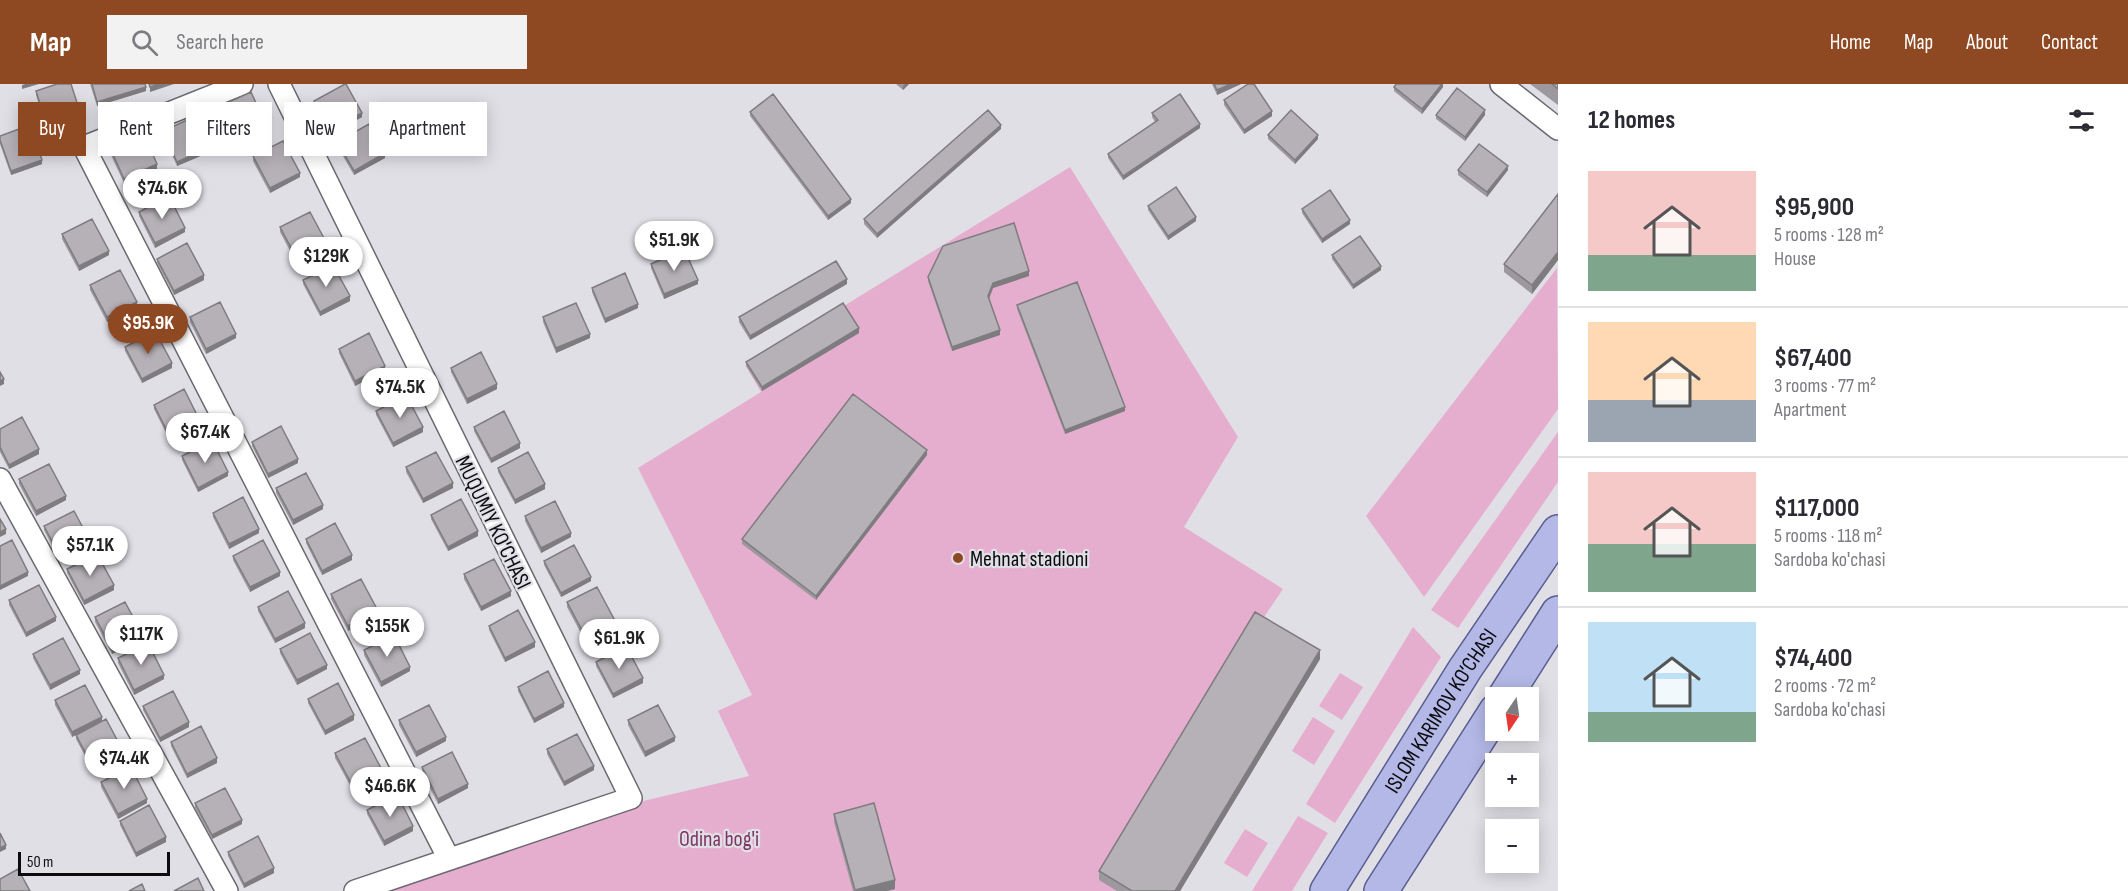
<!DOCTYPE html>
<html lang="en">
<head>
<meta charset="utf-8">
<style>
	body { margin:0; font-family:"Sofia Sans Condensed",sans-serif; background:#f2f2f3; color:#2b2b33; height:100vh; display:flex; flex-direction:column; font-size:22px; white-space:nowrap }
	* { box-sizing:border-box; margin:0 }
	p { font-size:20px; color:#7c7c81 }
	.icon { flex:none; width:33px; height:33px; fill:none; stroke:currentColor; stroke-width:2; stroke-linecap:round; stroke-linejoin:round }
	.map { position:relative; flex:1; overflow:hidden }
	.sheet { display:flex; flex-direction:column; background:#fff; width:570px }
	.sheet>* { flex:none }
	.banner { position:absolute; left:18px; top:18px; width:570px; height:54px; display:flex; gap:12px }
	.needle { width:39px; rotate:193deg }
	.tools { position:absolute; left:1485px; top:603px; display:grid; gap:12px }
	.tools a { display:grid; place-items:center; width:54px; height:54px; border-radius:0px; background:#fff; box-shadow:0 3px 15px #0003; font-size:30px }
	.scale { position:absolute; left:18px; bottom:15px; width:152px; box-sizing:border-box; padding-left:6px; border:3px solid #0c0c0e; border-top:0; font-size:16px; line-height:21px; white-space:nowrap; color:#0c0c0e; -webkit-text-stroke:4px #e1dfe6; paint-order:stroke }
	.price { position:absolute; translate:-50% -51px; padding:0 14px; border-radius:21px; background:#fff; color:#222; font-size:20px; line-height:39px; filter:drop-shadow(0 2px 3px #0008) }
	.price::after { content:''; position:absolute; left:50%; top:36px; width:18px; height:14px; margin-left:-9px; background:inherit; clip-path:polygon(0 0,100% 0,50% 100%) }
	.price.selected { background:#8f4922; color:#fff }
	ul { padding:0; list-style:none }
	li { display:flex; align-items:center; gap:18px; height:150px; padding:0 30px }
	li+li { border-top:2px solid #e1e1e2 }
	li span { display:grid; place-items:center; flex:none; width:168px; height:120px; border-radius:0px; color:#555 }
	li>.icon { margin-inline-start:auto }
	span .icon { width:72px; height:72px; fill:#fffc; stroke-width:1 }
	li b { font-size:26px }
	h2 { display:flex; justify-content:space-between; align-items:center; height:72px; padding:0 30px; font-size:26px }
	.tag { padding:0 21px; border-radius:0px; background:#fff; box-shadow:0 3px 15px #0003; font-size:21px; line-height:54px }
	.tag.selected { background:#8f4922; color:#fff }
	header { display:flex; align-items:center; gap:36px; box-sizing:border-box; height:84px; padding:0 30px; background:#8f4922; color:#fff }
	header strong { font-size:28px }
	nav { display:flex; gap:33px; margin-inline-start:auto; font-size:21px }
	.search { width:420px; height:54px; background:#f2f2f3; display:flex; align-items:center; gap:15px; box-sizing:border-box; padding:0 21px; border-radius:0px; color:#7c7c81; font-size:22px }
	main { display:flex; flex:1; min-height:0 }
	.map>svg:first-child { display:block }
</style>
</head>
<body>
<header>
<strong>Map</strong>
<div class="search"><svg class="icon" aria-label="search" viewBox="0 0 24 24"><circle cx="10" cy="10" r="6"/><path d="M15 15l6 6"/></svg>Search here</div>
<nav><a>Home</a><a>Map</a><a>About</a><a>Contact</a></nav>
</header>
<main>
<div class="map">
<svg width="1558" height="807" viewBox="0 0 1558 807">
	<rect width="100%" height="100%" fill="#e1dfe6"/>
	<path fill="#e5aece" d="M1070,83L1238,353L1184,443L1283,505L1260,539L1320,575L1180,807H375L622,722L749,692L718,627L752,611L638,384L761,308L746,282Z
		M1557,184L1558,325L1424,513L1366,432Z
		M1558,348V398L1458,544L1431,526Z
		M1413,543L1441,573L1335,739L1306,720Z
		M1340,589L1363,603L1342,636L1319,622Z
		M1313,633L1335,647L1314,681L1292,667Z
		M1298,732L1328,749L1292,807H1252Z
		M1245,745L1268,759L1247,793L1224,779Z"/>
	<g fill="none" stroke-linecap="round" stroke-linejoin="round">
		<g stroke="#6b696f" stroke-width="24">
			<path id="minor" d="M242,0L84,63L449,775
				M279,0L631,714L355,807
				M1501,0L1558,45
				M0,395L227,807"/>
		</g>
		<g stroke="#595d90" stroke-width="36">
			<g id="primary">
				<path d="M1504,614L1558,529"/>
				<path id="s1" d="M1327,807L1465,585L1558,448"/>
				<path d="M1381,807L1496,627"/>
			</g>
		</g>
		<use href="#minor" stroke="#fff" stroke-width="21"/>
		<use href="#primary" stroke="#b4b8e6" stroke-width="33"/>
	</g>
	<path fill="#9d989d" d="M90,0H145L146,7L97,22Z
		M896,0H909L903,6Z
		M1212,0H1241L1217,11Z
		M1443,0V3L1422,30L1394,7V3Z
		M1530,0H1558V21Z
		M36,7L80,32L46,43L36,11Z
		M1224,16L1272,32L1244,50L1224,21Z
		M314,17L362,33L330,51L314,22Z
		M218,23L265,43L232,58L218,27Z
		M750,28L851,119L828,136L750,32Z
		M1152,29L1200,44L1123,96L1108,74V70L1155,38L1152,33Z
		M1436,31H1485L1465,57L1436,35Z
		M1001,45L877,154L864,140V135Z
		M163,47L210,68L177,82L163,51Z
		M1268,51L1318,55L1295,80L1268,55Z
		M0,52L42,80L11,91L0,60Z
		M337,58L385,74L354,91L337,62Z
		M110,64L157,85L124,99L110,69Z
		M253,72L300,93L270,109L253,77Z
		M1458,86H1508L1487,113L1458,91Z
		M1558,110V176L1532,210L1504,188V180Z
		M1148,122L1196,137L1168,156L1148,126Z
		M1302,125L1350,140L1322,159L1302,129Z
		M139,128L185,148L155,164L139,132Z
		M280,143L327,164L297,180L280,148Z
		M62,150L109,171L79,187L62,155Z
		M1332,171L1381,186L1353,205L1332,175Z
		M157,175L204,196L174,211L157,179Z
		M651,180L698,200L664,215L651,184Z
		M1029,192L993,204L989,215L1000,251L952,267L928,197V193Z
		M303,196L350,217L320,232L303,200Z
		M847,200L750,256L739,238V233Z
		M90,201L137,222L107,238L90,206Z
		M592,204L638,224L605,239L592,208Z
		M1017,221L1125,327L1065,350L1017,225Z
		M190,233L236,254L206,270L190,238Z
		M543,233L590,254L556,269L543,238Z
		M859,249L762,307L746,282V278Z
		M125,263L172,284L142,299L125,267Z
		M339,265L385,286L355,302L339,269Z
		M451,284L497,305L467,320L451,288Z
		M154,321L200,342L170,357L154,325Z
		M376,327L423,348L393,363L376,331Z
		M474,343L520,364L491,379L474,347Z
		M0,345L39,370L9,385L0,368Z
		M252,358L298,379L268,394L252,362Z
		M927,371L816,516L742,460V455Z
		M182,372L228,392L198,408L182,376Z
		M406,383L453,404L423,419L406,388Z
		M498,384L545,405L515,420L498,388Z
		M19,395L66,416L36,432L19,400Z
		M276,404L323,425L293,441L276,409Z
		M213,429L259,449L229,465L213,433Z
		M431,431L478,452L448,467L431,435Z
		M525,432L571,453L541,469L525,437Z
		M44,442L91,463L61,479L44,446Z
		M306,455L352,476L322,491L306,459Z
		M233,472L280,492L250,508L233,476Z
		M544,477L591,497L561,513L544,481Z
		M67,485L114,506L84,521L67,489Z
		M464,490L511,512L481,527L464,495Z
		M331,510L378,531L348,547L331,515Z
		M9,516L56,537L26,553L9,521Z
		M567,518L614,539L584,555L567,523Z
		M258,523L305,544L275,559L258,527Z
		M95,533L142,554L112,570L95,538Z
		M489,542L535,563L505,578L489,546Z
		M280,565L327,585L297,601L280,569Z
		M364,566L410,587L381,603L364,571Z
		M33,570L80,590L50,606L33,574Z
		M118,574L164,595L134,611L118,579Z
		M1320,575L1180,807H1117L1099,796V787Z
		M596,578L643,599L613,614L596,582Z
		M518,603L564,623L534,639L518,607Z
		M308,615L354,636L325,651L308,619Z
		M55,616L102,637L72,653L55,621Z
		M143,622L189,643L160,658L143,626Z
		M399,636L446,657L416,673L399,641Z
		M628,636L675,657L645,673L628,641Z
		M76,651L123,672L93,687L76,655Z
		M171,658L217,679L187,694L171,662Z
		M547,665L594,686L564,702L547,670Z
		M335,669L382,690L352,705L335,674Z
		M422,683L468,704L438,720L422,688Z
		M101,698L147,719L118,735L101,703Z
		M195,719L242,740L212,755L195,724Z
		M367,726L413,747L384,762L367,730Z
		M834,730L895,805L887,807H853L834,738Z
		M120,737L166,758L136,773L120,741Z
		M228,768L274,789L244,804L228,772Z"/>
	<path fill="#7f7c80" d="M25,0H39L22,5V1Z
		M160,0H174L150,8V3Z
		M905,0H909L903,6V2Z
		M1231,0H1241L1217,11V6Z
		M1442,0H1443V3L1422,30V25Z
		M146,3V7L97,22V18Z
		M1485,26V31L1465,57V53Z
		M1272,27V32L1244,50V46Z
		M80,28V32L46,43V39Z
		M362,29V33L330,51V46Z
		M265,39V43L232,58V53Z
		M1200,40V44L1123,96V92Z
		M1001,41V45L877,154V150Z
		M1318,51V55L1295,80V76Z
		M210,63V68L177,82V78Z
		M385,69V74L354,91V87Z
		M42,76V80L11,91V87Z
		M157,80V85L124,99V95Z
		M1508,82V86L1487,113V108Z
		M300,89V93L270,109V104Z
		M851,115V119L828,136V132Z
		M1196,133V137L1168,156V152Z
		M1350,136V140L1322,159V155Z
		M185,144V148L155,164V159Z
		M327,160V164L297,180V175Z
		M109,167V171L79,187V182Z
		M1558,168V176L1532,210V201Z
		M1381,182V186L1353,205V201Z
		M1029,187V192L993,204L988,217V212L993,199Z
		M204,191V196L174,211V207Z
		M847,195V200L750,256V252Z
		M698,196V200L664,215V210Z
		M350,212V217L320,232V228Z
		M137,218V222L107,238V233Z
		M638,220V224L605,239V235Z
		M859,244V249L762,307V303Z
		M1000,246V251L952,267V263Z
		M236,250V254L206,270V265Z
		M590,250V254L556,269V264Z
		M172,279V284L142,299V295Z
		M385,282V286L355,302V297Z
		M4,295V300L0,302V297Z
		M497,300V305L467,320V315Z
		M1125,323V327L1065,350V346Z
		M200,337V342L170,357V353Z
		M423,343V348L393,363V359Z
		M520,359V364L491,379V375Z
		M39,365V370L9,385V381Z
		M927,366V371L816,516V512Z
		M298,375V379L268,394V390Z
		M228,388V392L198,408V404Z
		M453,399V404L423,419V415Z
		M545,400V405L515,420V416Z
		M66,412V416L36,432V427Z
		M323,421V425L293,441V436Z
		M6,445V450L0,453V448Z
		M259,445V449L229,465V460Z
		M478,447V452L448,467V463Z
		M571,449V453L541,469V464Z
		M91,459V463L61,479V474Z
		M352,471V476L322,491V487Z
		M28,488V492L0,506V502Z
		M280,488V492L250,508V503Z
		M591,493V497L561,513V509Z
		M114,501V506L84,521V517Z
		M511,507V512L481,527V523Z
		M378,527V531L348,547V542Z
		M56,533V537L26,553V549Z
		M614,535V539L584,555V550Z
		M305,539V544L275,559V555Z
		M142,550V554L112,570V565Z
		M535,558V563L505,578V574Z
		M1320,566V575L1180,807H1175Z
		M327,581V585L297,601V596Z
		M410,583V587L381,603V598Z
		M80,586V590L50,606V601Z
		M164,591V595L134,611V606Z
		M643,594V599L613,614V610Z
		M564,619V623L534,639V635Z
		M354,631V636L325,651V647Z
		M102,633V637L72,653V648Z
		M189,638V643L160,658V654Z
		M446,653V657L416,673V668Z
		M675,653V657L645,673V668Z
		M123,667V672L93,687V683Z
		M217,674V679L187,694V690Z
		M594,682V686L564,702V698Z
		M382,686V690L352,705V701Z
		M468,700V704L438,720V715Z
		M147,715V719L118,735V730Z
		M242,736V740L212,755V751Z
		M413,742V747L384,762V757Z
		M166,753V758L136,773V769Z
		M6,761V765L0,768V764Z
		M274,784V789L244,804V800Z
		M895,796V805L887,807H855Z"/>
	<path fill="#b6b1b7" stroke="#7f7c80" stroke-width="1.5" d="M57,0H71L80,28L46,39L36,7Z
		M92,0H145L146,3L97,18Z
		M149,0H160L150,3Z
		M345,0H346L362,29L330,46L314,17Z
		M1214,0H1231L1217,6Z
		M1248,0H1254L1272,27L1244,46L1224,16Z
		M1396,0H1442L1422,25L1394,3Z
		M1552,0H1558V5Z
		M1457,4L1485,26L1465,53L1436,31Z
		M251,8L265,39L232,53L218,23Z
		M773,10L851,115L828,132L750,28Z
		M1180,10L1200,40L1123,92L1108,70L1158,36L1152,29Z
		M988,26L1001,41L877,150L864,135Z
		M1291,26L1318,51L1295,76L1268,51Z
		M196,32L210,63L177,78L163,47Z
		M369,40L385,69L354,87L337,58Z
		M30,41L42,76L11,87L0,56V52Z
		M144,50L157,80L124,95L110,64Z
		M283,57L300,89L270,104L253,72Z
		M1479,60L1508,82L1487,108L1458,86Z
		M1176,103L1196,133L1168,152L1148,122Z
		M1330,106L1350,136L1322,155L1302,125Z
		M1558,110V168L1532,201L1504,180Z
		M169,112L185,144L155,159L139,128Z
		M310,128L327,160L297,175L280,143Z
		M92,135L109,167L79,182L62,150Z
		M1014,139L1029,187L993,199L988,212L1000,246L952,263L928,193L943,162Z
		M1360,152L1381,182L1353,201L1332,171Z
		M187,159L204,191L174,207L157,175Z
		M684,165L698,196L664,210L651,180Z
		M836,177L847,195L750,252L739,233Z
		M333,181L350,212L320,228L303,196Z
		M120,186L137,218L107,233L90,201Z
		M625,189L638,220L605,235L592,204Z
		M1077,198L1125,323L1065,346L1017,221Z
		M220,218L236,250L206,265L190,233Z
		M576,219L590,250L556,264L543,233Z
		M843,219L859,244L762,303L746,278Z
		M155,247L172,279L142,295L125,263Z
		M369,249L385,282L355,297L339,265Z
		M481,268L497,300L467,315L451,284Z
		M0,288L4,295L0,297Z
		M184,305L200,337L170,353L154,321Z
		M853,310L927,366L816,512L742,455Z
		M406,311L423,343L393,359L376,327Z
		M504,327L520,359L491,375L474,343Z
		M22,333L39,365L9,381L0,363V345Z
		M281,342L298,375L268,390L252,358Z
		M212,356L228,388L198,404L182,372Z
		M436,368L453,399L423,415L406,383Z
		M528,368L545,400L515,416L498,384Z
		M49,380L66,412L36,427L19,395Z
		M306,389L323,421L293,436L276,404Z
		M243,413L259,445L229,460L213,429Z
		M461,415L478,447L448,463L431,431Z
		M555,417L571,449L541,464L525,432Z
		M74,427L91,459L61,474L44,442Z
		M0,435L6,445L0,448Z
		M335,439L352,471L322,487L306,455Z
		M12,456L28,488L0,502V462Z
		M263,456L280,488L250,503L233,472Z
		M574,461L591,493L561,509L544,477Z
		M97,470L114,501L84,517L67,485Z
		M494,475L511,507L481,523L464,490Z
		M361,495L378,527L348,542L331,510Z
		M39,501L56,533L26,549L9,516Z
		M597,503L614,535L584,550L567,518Z
		M288,507L305,539L275,555L258,523Z
		M125,518L142,550L112,565L95,533Z
		M518,526L535,558L505,574L489,542Z
		M1255,528L1320,566L1175,807H1132L1099,787Z
		M310,549L327,581L297,596L280,565Z
		M394,551L410,583L381,598L364,566Z
		M63,554L80,586L50,601L33,570Z
		M148,559L164,591L134,606L118,574Z
		M626,562L643,594L613,610L596,578Z
		M548,587L564,619L534,635L518,603Z
		M338,599L354,631L325,647L308,615Z
		M85,601L102,633L72,648L55,616Z
		M173,607L189,638L160,654L143,622Z
		M429,621L446,653L416,668L399,636Z
		M658,621L675,653L645,668L628,636Z
		M106,635L123,667L93,683L76,651Z
		M201,642L217,674L187,690L171,658Z
		M577,650L594,682L564,698L547,665Z
		M365,654L382,686L352,701L335,669Z
		M452,668L468,700L438,715L422,683Z
		M131,683L147,715L118,730L101,698Z
		M225,704L242,736L212,751L195,719Z
		M397,710L413,742L384,757L367,726Z
		M874,719L895,796L855,806L834,730Z
		M149,721L166,753L136,769L120,737Z
		M0,749L6,761L0,764Z
		M258,752L274,784L244,800L228,768Z
		M18,785L30,807H0V795Z
		M198,794L204,807H174Z
		M142,800L145,807H129Z"/>
	<circle fill="#8f4922" stroke="#e1dfe6" stroke-width="2" cx="958" cy="474" r="6"/>
	<g text-anchor="middle" stroke-width="4.5" stroke-linejoin="round" paint-order="stroke">
		<g font-size="22" fill="#0c0c0e" stroke="#e1dfe6">
			<text transform="translate(494 438) rotate(64)" y="8">MUQUMIY KO'CHASI</text>
			<text dy="8" stroke="none"><textPath href="#s1" startOffset="213">ISLOM KARIMOV KO‘CHASI</textPath></text>
		</g>
		<g font-size="22" fill="#0c0c0e" stroke="#e1dfe6" text-anchor="start">
			<text x="970" y="482">Mehnat stadioni</text>
		</g>
		<g font-size="22" fill="#7d3564" stroke="#e1dfe6">
			<text x="719" y="762">Odina bog'i</text>
		</g>
	</g>
</svg>
<div class="tools">
<a><svg class="needle" viewBox="-14 -14 28 28"><path d="M0-13l5 13h-10z" fill="#e53935"/><path d="M0 13l5-13h-10z" fill="#7c7c81"/></svg></a>
<a>+</a>
<a>−</a>
</div>
<div class="scale">50 m</div>
<b class="price" style="left:162px;top:136px">$74.6K</b>
<b class="price" style="left:674px;top:188px">$51.9K</b>
<b class="price" style="left:326px;top:204px">$129K</b>
<b class="price selected" style="left:148px;top:271px">$95.9K</b>
<b class="price" style="left:400px;top:335px">$74.5K</b>
<b class="price" style="left:205px;top:380px">$67.4K</b>
<b class="price" style="left:90px;top:493px">$57.1K</b>
<b class="price" style="left:387px;top:574px">$155K</b>
<b class="price" style="left:141px;top:582px">$117K</b>
<b class="price" style="left:619px;top:586px">$61.9K</b>
<b class="price" style="left:124px;top:706px">$74.4K</b>
<b class="price" style="left:390px;top:734px">$46.6K</b>
<div class="banner">
<a class="tag selected">Buy</a>
<a class="tag">Rent</a>
<a class="tag">Filters</a>
<a class="tag">New</a>
<a class="tag">Apartment</a>
</div>
</div>
<section class="sheet">
<h2>12 homes<svg class="icon" aria-label="filters" viewBox="0 0 24 24"><path d="M4 7h16M4 17h16"/><circle cx="9" cy="7" r="2"/><circle cx="15" cy="17" r="2"/></svg></h2>
<ul>
<li><span style="background:linear-gradient(#f6c9c9 70%,#7fa58c 0)"><svg class="icon" aria-label="home" viewBox="0 0 24 24"><path d="M3 11l9-7 9 7M6 9v11h12V9"/></svg></span><div><b>$95,900</b><p>5 rooms · 128 m²</p><p>House</p></div></li>
<li><span style="background:linear-gradient(#ffd9b3 65%,#9aa5b1 0)"><svg class="icon" aria-label="home" viewBox="0 0 24 24"><path d="M3 11l9-7 9 7M6 9v11h12V9"/></svg></span><div><b>$67,400</b><p>3 rooms · 77 m²</p><p>Apartment</p></div></li>
<li><span style="background:linear-gradient(#f6c9c9 60%,#7fa58c 0)"><svg class="icon" aria-label="home" viewBox="0 0 24 24"><path d="M3 11l9-7 9 7M6 9v11h12V9"/></svg></span><div><b>$117,000</b><p>5 rooms · 118 m²</p><p>Sardoba ko'chasi</p></div></li>
<li><span style="background:linear-gradient(#bfe0f5 75%,#7fa58c 0)"><svg class="icon" aria-label="home" viewBox="0 0 24 24"><path d="M3 11l9-7 9 7M6 9v11h12V9"/></svg></span><div><b>$74,400</b><p>2 rooms · 72 m²</p><p>Sardoba ko'chasi</p></div></li>
</ul>
</section>
</main>
</body>
</html>
